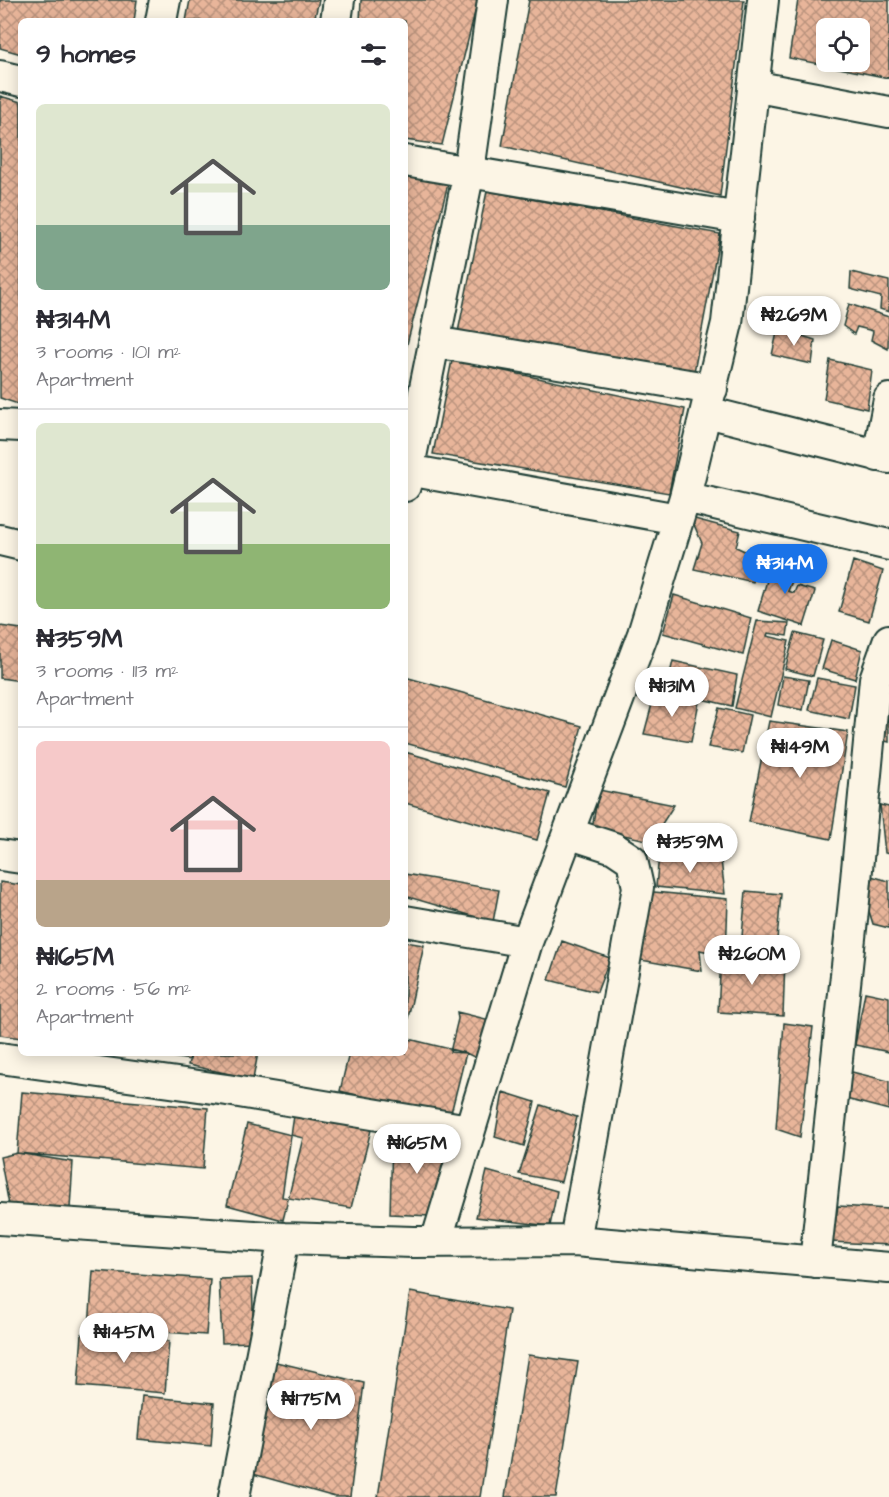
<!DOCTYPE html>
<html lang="en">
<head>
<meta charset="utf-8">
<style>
	body { margin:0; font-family:"Architects Daughter",sans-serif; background:#f7f7f7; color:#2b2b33; height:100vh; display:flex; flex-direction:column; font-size:22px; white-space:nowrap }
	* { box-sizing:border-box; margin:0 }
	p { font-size:20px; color:#7c7c81 }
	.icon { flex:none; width:33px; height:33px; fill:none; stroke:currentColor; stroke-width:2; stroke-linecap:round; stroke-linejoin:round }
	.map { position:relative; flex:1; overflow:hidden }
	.sheet { position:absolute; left:18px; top:18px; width:390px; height:1038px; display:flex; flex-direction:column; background:#fff; border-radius:9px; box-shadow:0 3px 15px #0003 }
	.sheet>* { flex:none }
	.buttons { position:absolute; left:816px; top:18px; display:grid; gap:12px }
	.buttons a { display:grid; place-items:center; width:54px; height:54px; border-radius:9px; background:#fff; box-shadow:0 3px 15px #0003; font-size:30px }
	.price { position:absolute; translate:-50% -51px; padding:0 14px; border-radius:21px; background:#fff; color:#222; font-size:20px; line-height:39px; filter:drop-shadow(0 2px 3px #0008) }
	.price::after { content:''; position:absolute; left:50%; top:36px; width:18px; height:14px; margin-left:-9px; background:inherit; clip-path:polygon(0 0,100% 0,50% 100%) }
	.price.selected { background:#1a73e8; color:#fff }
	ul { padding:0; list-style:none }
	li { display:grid; align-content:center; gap:12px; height:318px; padding:0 18px }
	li+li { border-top:2px solid #e1e1e2 }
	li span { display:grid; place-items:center; height:186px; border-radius:9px; color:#555 }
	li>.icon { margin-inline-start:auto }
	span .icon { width:108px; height:108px; fill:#fffc; stroke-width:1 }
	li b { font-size:26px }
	h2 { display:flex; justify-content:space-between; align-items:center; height:72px; padding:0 18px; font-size:26px }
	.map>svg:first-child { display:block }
</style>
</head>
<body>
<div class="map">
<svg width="889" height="1497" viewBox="0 0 889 1497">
	<defs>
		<pattern id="building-cross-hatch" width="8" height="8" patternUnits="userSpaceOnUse" patternTransform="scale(1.5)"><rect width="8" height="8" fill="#e8b59a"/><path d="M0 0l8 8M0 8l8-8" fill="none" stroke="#bb947e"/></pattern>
	</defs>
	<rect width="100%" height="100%" fill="#fcf5e5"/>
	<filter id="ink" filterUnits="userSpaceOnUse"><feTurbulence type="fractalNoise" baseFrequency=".0167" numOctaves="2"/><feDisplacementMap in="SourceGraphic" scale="12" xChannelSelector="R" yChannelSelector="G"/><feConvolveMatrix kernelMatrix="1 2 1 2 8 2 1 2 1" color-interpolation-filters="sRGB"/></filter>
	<g filter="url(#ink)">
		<path fill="url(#building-cross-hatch)" stroke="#1f3d34" stroke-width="1.5" fill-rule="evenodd" d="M0,0H137L134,21H21V54L0,48Z
			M190,0H319L314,21H186Z
			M361,0H478L442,145L405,140V21H360Z
			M529,0H744L720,196L502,146Z
			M798,0H889V78L789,58ZM826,28H860V62H826Z
			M0,96L21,102V405L0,398Z
			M405,177L449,180L405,352Z
			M487,191L720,234L694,372L458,332Z
			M851,272L889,281V312L880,309L881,297L850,289Z
			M849,304L889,317L888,349L871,340L873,331L857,327L854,334L843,326Z
			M778,328L815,340L812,364L772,355Z
			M452,360L685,409L669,493L433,454Z
			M830,360L872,370L867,409L824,399Z
			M691,518L740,531L736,547L762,559L753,582L694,569L702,543Z
			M773,560L798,567L788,591L794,593L797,586L815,591L804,626L758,611Z
			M853,561L883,571L869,621L839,612Z
			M674,595L751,618L743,655L663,633Z
			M757,621L789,623L787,636L768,633L767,636L789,641L771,717L735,708Z
			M0,626L21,629V681L0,678Z
			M795,633L823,640L813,676L785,669Z
			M831,640L862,650L855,679L822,669Z
			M673,661L737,675L732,706L666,691Z
			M783,676L809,680L803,710L778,705Z
			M405,677L582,726L565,787L405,743Z
			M817,678L855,685L849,719L809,710Z
			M889,690V742L881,740Z
			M655,693L699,702L691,742L644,734Z
			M719,708L750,715L742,753L708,747Z
			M769,721L848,732L831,839L749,822Z
			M405,752L550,793L537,840L405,803Z
			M599,790L674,805L651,841L592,828Z
			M880,805L889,807V854L885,853Z
			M659,854L721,860L725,894L656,887Z
			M857,872L889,881V928L873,924Z
			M405,874L499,890L493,922L405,896Z
			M0,882L21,885V1038L0,1035Z
			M643,891L728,899L726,956L700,950L702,971L635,959Z
			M746,891L781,894L776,951L741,948Z
			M562,941L610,958L597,992L549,980Z
			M405,942L424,945L405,1032Z
			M721,957L785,960L783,1016L718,1012Z
			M865,992L889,997V1052L855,1045Z
			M457,1012L490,1020L480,1060L466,1053L450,1052L458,1019Z
			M784,1023L813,1027L800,1137L776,1129Z
			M405,1038L466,1053L450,1117L340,1091L349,1053H405Z
			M147,1053H191L190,1060Z
			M191,1053H258L253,1079L188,1065Z
			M852,1072L889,1081V1110L846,1099Z
			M22,1092L208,1108L203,1169L17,1153Z
			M503,1092L535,1102L524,1146L495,1137Z
			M541,1105L577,1117L561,1182L519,1174Z
			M295,1109L371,1130L351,1208L282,1197Z
			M247,1124L303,1138L283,1220L227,1205Z
			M392,1138L454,1141L430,1216L390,1214Z
			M17,1153L73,1162L70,1208L9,1205L0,1157Z
			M487,1171L557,1191L550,1226L476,1217Z
			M838,1206L889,1209V1245L832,1242Z
			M93,1271L210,1279L206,1335L89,1327Z
			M252,1278L254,1342L222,1343L219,1279Z
			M410,1292L509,1310L480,1497H378Z
			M82,1334L169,1341L165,1393L78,1386Z
			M528,1355L578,1362L556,1497H505Z
			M276,1362L364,1383L350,1497H335L253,1474Z
			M142,1396L214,1403L211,1446L138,1439Z"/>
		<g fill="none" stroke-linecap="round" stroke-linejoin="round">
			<g stroke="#1f3d34" stroke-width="34">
				<path id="minor" d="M161,21L165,0
					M336,21L339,0
					M0,76L21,81
					M753,86L889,112
					M405,161L739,218
					M434,342L712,389
					M707,412L889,458
					M0,425L21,426
					M878,456L889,399
					M408,470L678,519
					M405,486L469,171L493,0
					M685,497L889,545
					M0,540L21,545
					M568,833L614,848L632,860L638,887L575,1241
					M0,855L21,858
					M405,921L527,942
					M0,1058L227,1090L469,1130
					M0,1219L284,1238L413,1242L575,1241L889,1268
					M436,1242L527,942L643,634L685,497L727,323L763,0
					M815,1262L854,901L875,679L889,640
					M234,1497L284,1238"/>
			</g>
			<use href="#minor" stroke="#fcf5e5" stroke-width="30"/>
		</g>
	</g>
</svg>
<div class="buttons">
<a><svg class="icon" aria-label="locate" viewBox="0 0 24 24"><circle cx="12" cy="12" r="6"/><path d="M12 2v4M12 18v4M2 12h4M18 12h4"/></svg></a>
</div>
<b class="price" style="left:794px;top:347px">₦269M</b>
<b class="price selected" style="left:785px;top:595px">₦314M</b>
<b class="price" style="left:672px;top:718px">₦131M</b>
<b class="price" style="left:800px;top:779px">₦149M</b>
<b class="price" style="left:690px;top:874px">₦359M</b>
<b class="price" style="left:752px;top:986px">₦260M</b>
<b class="price" style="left:417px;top:1175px">₦165M</b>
<b class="price" style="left:124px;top:1364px">₦145M</b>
<b class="price" style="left:311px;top:1431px">₦175M</b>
<section class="sheet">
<h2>9 homes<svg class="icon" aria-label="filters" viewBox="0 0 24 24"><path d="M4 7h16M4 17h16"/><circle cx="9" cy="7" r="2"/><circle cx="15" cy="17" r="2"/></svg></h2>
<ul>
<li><span style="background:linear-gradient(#dfe7d0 65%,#7fa58c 0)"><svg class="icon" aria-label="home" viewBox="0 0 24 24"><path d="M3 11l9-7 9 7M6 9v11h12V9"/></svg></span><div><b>₦314M</b><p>3 rooms · 101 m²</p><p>Apartment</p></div></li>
<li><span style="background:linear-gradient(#dfe7d0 65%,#8fb573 0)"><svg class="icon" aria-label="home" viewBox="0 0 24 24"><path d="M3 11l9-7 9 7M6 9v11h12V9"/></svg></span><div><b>₦359M</b><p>3 rooms · 113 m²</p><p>Apartment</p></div></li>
<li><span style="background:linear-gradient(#f6c9c9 75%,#b9a48a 0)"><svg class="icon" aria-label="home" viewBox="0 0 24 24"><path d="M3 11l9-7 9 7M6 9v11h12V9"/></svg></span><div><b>₦165M</b><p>2 rooms · 56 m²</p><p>Apartment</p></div></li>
</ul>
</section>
</div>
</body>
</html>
